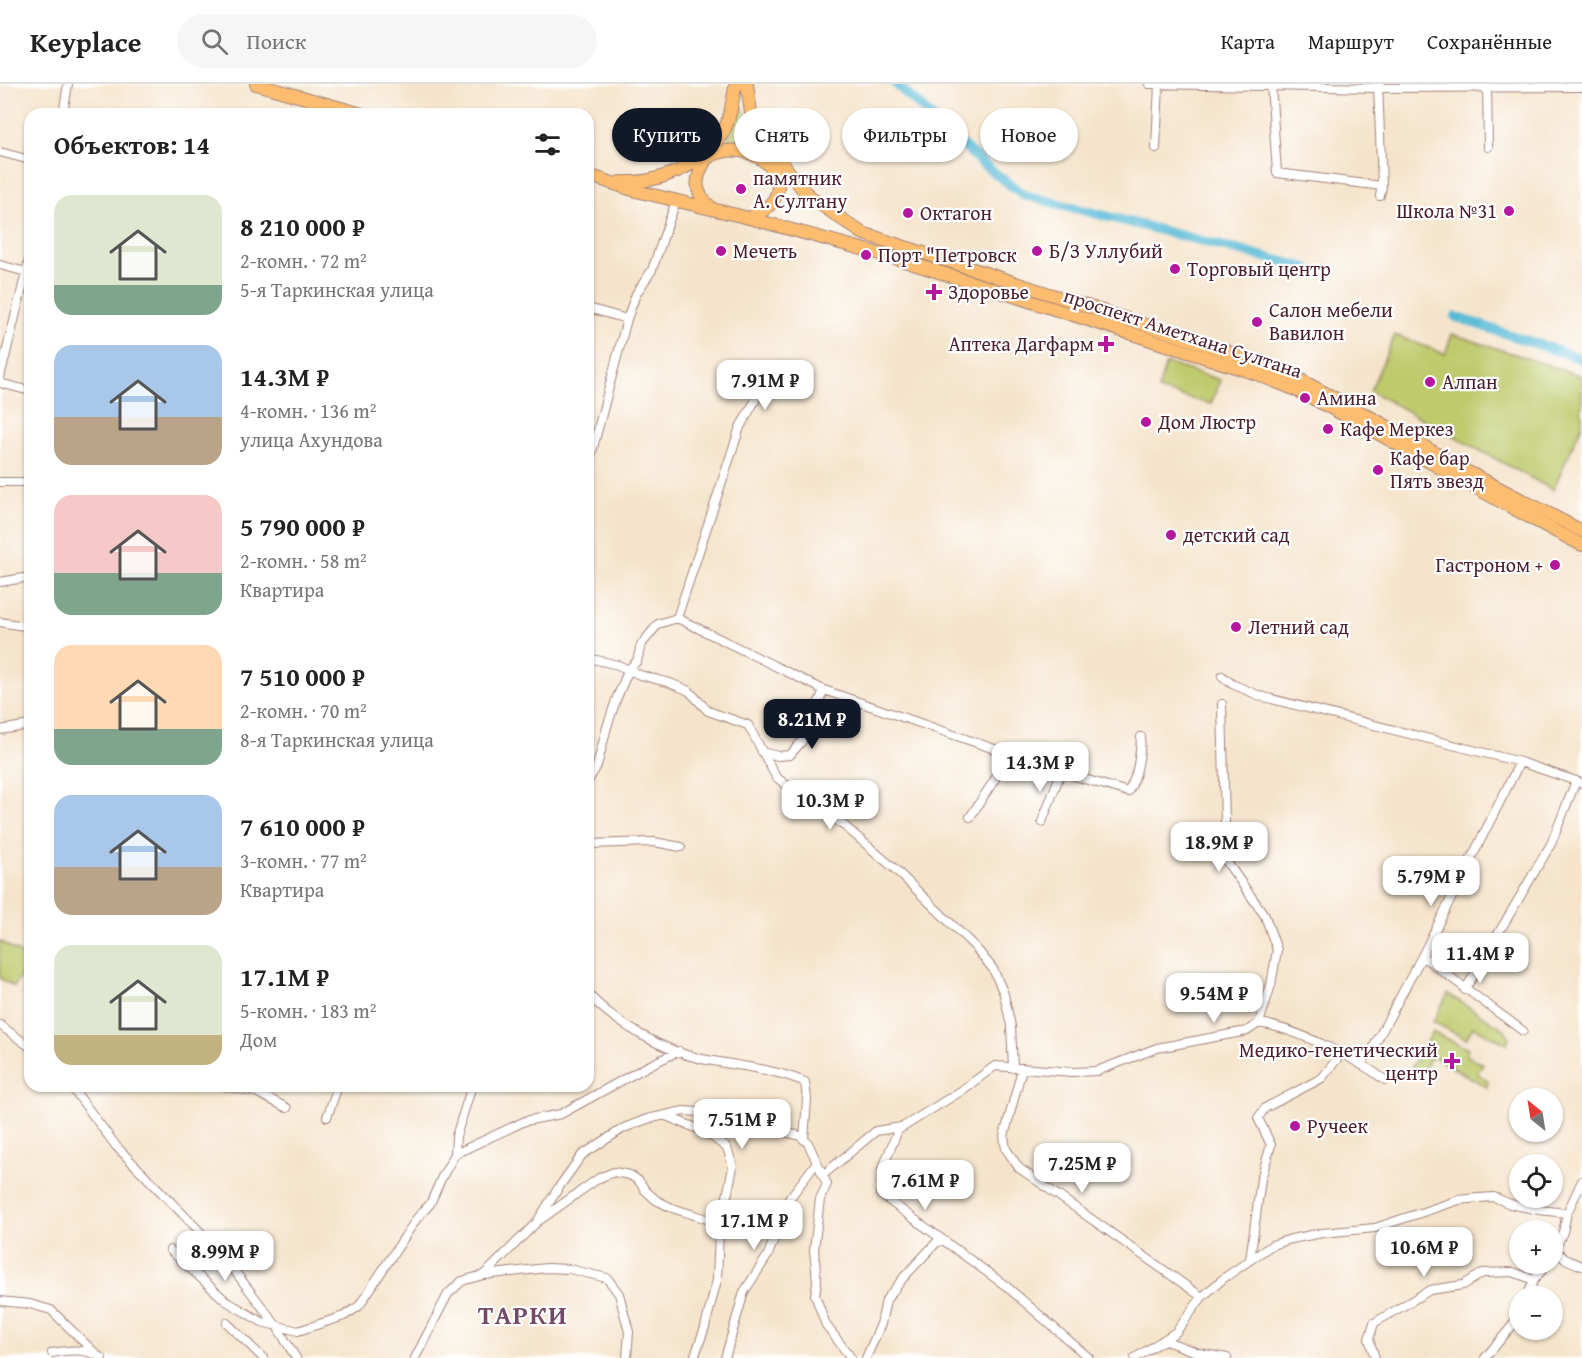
<!DOCTYPE html>
<html lang="ru">
<head>
<meta charset="utf-8">
<style>
	body { margin:0; font-family:"Gentium Book Plus",serif; background:#f6f6f6; color:#222; height:100vh; display:flex; flex-direction:column; font-size:22px; white-space:nowrap }
	* { box-sizing:border-box; margin:0 }
	p { font-size:20px; color:#767676 }
	.icon { flex:none; width:33px; height:33px; fill:none; stroke:currentColor; stroke-width:2; stroke-linecap:round; stroke-linejoin:round }
	.map { position:relative; flex:1; overflow:hidden }
	.details { position:absolute; left:24px; top:24px; width:570px; height:984px; display:flex; flex-direction:column; background:#fff; border-radius:18px; box-shadow:0 2px 4px #0004 }
	.details>* { flex:none }
	.top-card { position:absolute; left:612px; top:24px; width:570px; height:54px; display:flex; gap:12px }
	.needle { width:39px; rotate:330deg }
	.fabs { position:absolute; left:1509px; top:1004px; display:grid; gap:12px }
	.fabs a { display:grid; place-items:center; width:54px; height:54px; border-radius:50%; background:#fff; box-shadow:0 2px 4px #0004; font-size:30px }
	.price { position:absolute; translate:-50% -51px; padding:0 14px; border-radius:12px; background:#fff; color:#222; font-size:20px; line-height:39px; filter:drop-shadow(0 2px 3px #0008) }
	.price::after { content:''; position:absolute; left:50%; top:36px; width:18px; height:14px; margin-left:-9px; background:inherit; clip-path:polygon(0 0,100% 0,50% 100%) }
	.price.on { background:#111827; color:#fff }
	ul { padding:0; list-style:none }
	li { display:flex; align-items:center; gap:18px; height:150px; padding:0 30px }
	li span { display:grid; place-items:center; flex:none; width:168px; height:120px; border-radius:18px; color:#555 }
	li>.icon { margin-inline-start:auto }
	span .icon { width:72px; height:72px; fill:#fffc; stroke-width:1 }
	li b { font-size:26px }
	h2 { display:flex; justify-content:space-between; align-items:center; height:72px; padding:0 30px; font-size:26px }
	.pill { padding:0 21px; border-radius:27px; background:#fff; box-shadow:0 2px 4px #0004; font-size:21px; line-height:54px }
	.pill.on { background:#111827; color:#fff }
	header { display:flex; align-items:center; gap:36px; box-sizing:border-box; height:84px; padding:0 30px; background:#fff; border-bottom:2px solid #e0e0e0 }
	header strong { font-size:28px }
	nav { display:flex; gap:33px; margin-inline-start:auto; font-size:21px }
	.search { width:420px; height:54px; background:#f6f6f6; display:flex; align-items:center; gap:15px; box-sizing:border-box; padding:0 21px; border-radius:33px; color:#767676; font-size:22px }
	.map>svg:first-child { display:block }
</style>
</head>
<body>
<header>
<strong>Keyplace</strong>
<div class="search"><svg class="icon" aria-label="search" viewBox="0 0 24 24"><circle cx="10" cy="10" r="6"/><path d="M15 15l6 6"/></svg>Поиск</div>
<nav><a>Карта</a><a>Маршрут</a><a>Сохранённые</a></nav>
</header>
<div class="map">
<svg width="1582" height="1274" viewBox="0 0 1582 1274">
	<rect width="100%" height="100%" fill="#fff"/>
	<filter id="ink" filterUnits="userSpaceOnUse"><feTurbulence type="fractalNoise" baseFrequency=".0167" numOctaves="2"/><feDisplacementMap in="SourceGraphic" scale="12" xChannelSelector="R" yChannelSelector="G"/><feConvolveMatrix kernelMatrix="1 2 1 2 8 2 1 2 1" color-interpolation-filters="sRGB"/></filter>
	<filter id="wash" filterUnits="userSpaceOnUse"><feTurbulence type="fractalNoise" baseFrequency=".008" numOctaves="4" result="noise"/><feDisplacementMap in="SourceGraphic" scale="24" xChannelSelector="R" yChannelSelector="G"/><feGaussianBlur stdDeviation="1.35" result="paint"/><feColorMatrix in="noise" values="0 0 0 0 0 0 0 0 0 0 0 0 0 0 0 0 0 1.4 0 .05"/><feComposite in="paint" operator="in"/></filter>
	<g filter="url(#wash)">
		<rect width="100%" height="100%" fill="#f5e4cb"/>
		<path fill="#beca6c" stroke="#84744c" stroke-width="1.5" d="M742,23L765,64L747,57H727Z
			M1452,250L1582,292V341L1553,406L1370,307L1395,251L1445,270Z
			M1166,279L1220,296L1211,320L1158,306Z
			M0,857L30,876L14,903L0,894Z
			M1448,910L1504,945L1509,952L1507,960L1473,943L1466,955L1433,938Z
			M1432,948L1468,965L1466,971L1483,980L1477,989L1488,997L1487,1003L1432,972L1419,993L1411,984Z"/>
		<g fill="none" stroke-linecap="round" stroke-linejoin="round">
			<path stroke="#58bad6" stroke-width="10" d="M896,0L984,81L1024,111L1307,184
				M1456,233L1582,275"/>
		</g>
	</g>
	<g filter="url(#ink)">
		<g fill="none" stroke-linecap="round" stroke-linejoin="round">
			<g stroke="#a0827b" stroke-width="10">
				<path id="minor" d="M1149,0L1378,4L1582,3
					M1271,0L1277,89L1382,102
					M1378,0L1382,102L1380,112
					M1487,0L1488,63
					M63,30L68,0
					M1156,64L1159,0
					M0,68L30,76
					M0,181L30,189
					M588,224L627,235
					M0,293L30,173
					M0,299L30,307
					M588,383L627,235L636,210L652,186L676,117
					M0,398H30
					M0,498L30,493
					M677,534L824,606L1061,688L1128,708C1138,692 1140,671 1141,653
					M677,534L740,343L755,317L759,298
					M0,538L30,543
					M588,574L618,581L640,591L670,599L689,607L708,627L748,641L776,693L811,720L841,739L895,785L976,864L993,885L1004,910L1011,942L1013,984
					M1222,592L1232,600L1260,612L1520,678L1582,699
					M1222,620L1226,777L1265,832L1277,866L1271,901L1259,939
					M0,646L30,641
					M762,668L778,672L790,671L802,657L824,606
					M588,697L597,682L607,643L616,616L629,585L637,577L641,561L658,540L677,534
					M970,733L995,695L1004,669
					M1042,738L1061,688
					M588,760L654,758L681,763
					M1422,872L1523,947
					M1465,906L1551,760L1576,697
					M588,910C615,939 663,967 702,975C737,982 772,984 805,998L807,1015L804,1055
					M0,941L30,963
					M1360,980L1372,966L1422,872L1520,678
					M1022,985L1004,1052L1006,1065L1019,1084L1202,1213
					M71,1002L116,1062L220,1168L276,1241L296,1274
					M223,1002L256,1008L287,1024
					M472,1002L456,1052L455,1070L525,1037L561,1030L648,982L679,967
					M666,1032L706,1048L727,1064L733,1083L724,1127L713,1137
					M327,1033L338,1002
					M823,1091L876,1047L901,1043
					M540,1136L599,1094L614,1088L630,1091L639,1097L645,1106L656,1116L672,1124L713,1137L719,1146L717,1196L705,1243L694,1274
					M170,1166L226,1217L262,1238L298,1247L344,1232L359,1222L417,1134L430,1120L442,1093L455,1070
					M1556,1167L1565,1175L1582,1182
					M1552,1172L1563,1148L1567,1129L1582,1097
					M1250,1176L1261,1095L1271,1061L1258,1034L1265,1024L1322,994L1341,970
					M484,1191L547,1184L569,1185L607,1194L619,1210L629,1248L627,1274
					M1527,1212L1534,1196L1548,1179
					M0,1217L30,1220L51,1226L96,1270
					M227,1239L263,1274
					M1163,1256L1199,1269L1227,1274
					M52,1269C70,1266 86,1264 102,1274
					M415,1274L448,1210L462,1197L483,1191L490,1185L537,1138L559,1103L582,1071L624,1044L647,1035L684,1027L714,1029L800,1052L808,1059L827,1100L820,1115L814,1166L817,1197L815,1211L826,1241L851,1274
					M725,1274L744,1208L768,1171L789,1115L817,1078
					M866,1274L881,1240L886,1216L904,1193L936,1159L943,1156
					M1089,1274L1006,1202L880,1110L882,1086L898,1046L961,1007L995,982L1072,988L1097,987L1157,964L1247,947L1259,939C1296,945 1356,974 1385,996
					M1135,1274L1176,1248L1202,1213L1224,1194L1272,1161L1291,1155L1322,1149L1375,1144L1459,1116L1478,1114L1494,1113L1510,1120L1539,1126L1567,1129
					M1375,1274L1369,1255L1374,1239L1430,1206L1463,1201L1483,1189L1513,1188L1534,1196
					M1485,1274L1512,1242L1520,1228"/>
			</g>
			<g stroke="#a0827b" stroke-width="14">
				<path id="primary" d="M256,0L362,30
					M747,0L751,29L776,71L804,107L817,118L862,149L1253,276L1297,294L1413,356L1468,388L1582,447
					M710,69C696,90 690,107 712,124
					M707,74C754,45 815,107 749,134
					M588,91L636,107L749,134L895,174L1257,290C1272,297 1289,302 1304,310C1398,358 1488,413 1582,461
					M620,98C657,100 702,83 722,50C731,35 732,16 736,0"/>
			</g>
			<use href="#minor" stroke="#fff" stroke-width="8"/>
			<use href="#primary" stroke="#fcbd6f" stroke-width="12"/>
		</g>
	</g>
	<g fill="#b5179e" stroke="#fff" stroke-width="2">
		<circle cx="741" cy="105" r="6"/>
		<circle cx="1509" cy="127" r="6"/>
		<circle cx="908" cy="129" r="6"/>
		<circle cx="721" cy="167" r="6"/>
		<circle cx="1037" cy="167" r="6"/>
		<circle cx="866" cy="171" r="6"/>
		<circle cx="1175" cy="185" r="6"/>
		<path d="M931 199h6v6h6v6h-6v6h-6v-6h-6v-6h6z"/>
		<circle cx="1257" cy="238" r="6"/>
		<path d="M1103 251h6v6h6v6h-6v6h-6v-6h-6v-6h6z"/>
		<circle cx="1430" cy="298" r="6"/>
		<circle cx="1305" cy="314" r="6"/>
		<circle cx="1146" cy="338" r="6"/>
		<circle cx="1328" cy="345" r="6"/>
		<circle cx="1378" cy="386" r="6"/>
		<circle cx="1171" cy="451" r="6"/>
		<circle cx="1555" cy="481" r="6"/>
		<circle cx="1236" cy="543" r="6"/>
		<path d="M1449 968h6v6h6v6h-6v6h-6v-6h-6v-6h6z"/>
		<circle cx="1295" cy="1042" r="6"/>
	</g>
	<g text-anchor="middle" stroke-width="4.5" stroke-linejoin="round" paint-order="stroke">
		<g font-size="20" fill="#4a1f2b" stroke="#fff" text-anchor="start">
			<text x="753" y="101">памятник<tspan x="753" dy="23">А. Султану</tspan></text>
			<text x="1497" y="134" text-anchor="end">Школа №31</text>
			<text x="920" y="136">Октагон</text>
			<text x="733" y="174">Мечеть</text>
			<text x="1049" y="174">Б/З Уллубий</text>
			<text x="878" y="178">Порт "Петровск</text>
			<text x="1187" y="192">Торговый центр</text>
			<text x="948" y="215">Здоровье</text>
			<text x="1269" y="233">Салон мебели<tspan x="1269" dy="23">Вавилон</tspan></text>
			<text x="1094" y="267" text-anchor="end">Аптека Дагфарм</text>
			<text x="1442" y="305">Алпан</text>
			<text x="1317" y="321">Амина</text>
			<text x="1158" y="345">Дом Люстр</text>
			<text x="1340" y="352">Кафе Меркез</text>
			<text x="1390" y="381">Кафе бар<tspan x="1390" dy="23">Пять звезд</tspan></text>
			<text x="1183" y="458">детский сад</text>
			<text x="1543" y="488" text-anchor="end">Гастроном +</text>
			<text x="1248" y="550">Летний сад</text>
			<text x="1438" y="973" text-anchor="end">Медико-генетический<tspan x="1438" dy="23">центр</tspan></text>
			<text x="1307" y="1049">Ручеек</text>
		</g>
		<g font-size="20" fill="#4a1f2b" stroke="#fff">
			<text transform="translate(1183 249) rotate(18)" y="7">проспект Аметхана Султана</text>
		</g>
		<g font-size="26" font-weight="bold" letter-spacing="1.5" fill="#744965" stroke="#fff">
			<text x="523" y="1240">ТАРКИ</text>
		</g>
	</g>
</svg>
<div class="fabs">
<a><svg class="needle" viewBox="-14 -14 28 28"><path d="M0-13l5 13h-10z" fill="#e53935"/><path d="M0 13l5-13h-10z" fill="#767676"/></svg></a>
<a><svg class="icon" aria-label="locate" viewBox="0 0 24 24"><circle cx="12" cy="12" r="6"/><path d="M12 2v4M12 18v4M2 12h4M18 12h4"/></svg></a>
<a>+</a>
<a>−</a>
</div>
<b class="price" style="left:765px;top:327px">7.91M ₽</b>
<b class="price on" style="left:812px;top:666px">8.21M ₽</b>
<b class="price" style="left:1040px;top:709px">14.3M ₽</b>
<b class="price" style="left:830px;top:747px">10.3M ₽</b>
<b class="price" style="left:1219px;top:789px">18.9M ₽</b>
<b class="price" style="left:1431px;top:823px">5.79M ₽</b>
<b class="price" style="left:1480px;top:900px">11.4M ₽</b>
<b class="price" style="left:1214px;top:940px">9.54M ₽</b>
<b class="price" style="left:742px;top:1066px">7.51M ₽</b>
<b class="price" style="left:1082px;top:1110px">7.25M ₽</b>
<b class="price" style="left:925px;top:1127px">7.61M ₽</b>
<b class="price" style="left:754px;top:1167px">17.1M ₽</b>
<b class="price" style="left:1424px;top:1194px">10.6M ₽</b>
<b class="price" style="left:225px;top:1198px">8.99M ₽</b>
<div class="top-card">
<a class="pill on">Купить</a>
<a class="pill">Снять</a>
<a class="pill">Фильтры</a>
<a class="pill">Новое</a>
</div>
<section class="details">
<h2>Объектов: 14<svg class="icon" aria-label="filters" viewBox="0 0 24 24"><path d="M4 7h16M4 17h16"/><circle cx="9" cy="7" r="2"/><circle cx="15" cy="17" r="2"/></svg></h2>
<ul>
<li><span style="background:linear-gradient(#dfe7d0 75%,#7fa58c 0)"><svg class="icon" aria-label="home" viewBox="0 0 24 24"><path d="M3 11l9-7 9 7M6 9v11h12V9"/></svg></span><div><b>8 210 000 ₽</b><p>2-комн. · 72 m²</p><p>5-я Таркинская улица</p></div></li>
<li><span style="background:linear-gradient(#a9c7e8 60%,#b9a48a 0)"><svg class="icon" aria-label="home" viewBox="0 0 24 24"><path d="M3 11l9-7 9 7M6 9v11h12V9"/></svg></span><div><b>14.3M ₽</b><p>4-комн. · 136 m²</p><p>улица Ахундова</p></div></li>
<li><span style="background:linear-gradient(#f6c9c9 65%,#7fa58c 0)"><svg class="icon" aria-label="home" viewBox="0 0 24 24"><path d="M3 11l9-7 9 7M6 9v11h12V9"/></svg></span><div><b>5 790 000 ₽</b><p>2-комн. · 58 m²</p><p>Квартира</p></div></li>
<li><span style="background:linear-gradient(#ffd9b3 70%,#7fa58c 0)"><svg class="icon" aria-label="home" viewBox="0 0 24 24"><path d="M3 11l9-7 9 7M6 9v11h12V9"/></svg></span><div><b>7 510 000 ₽</b><p>2-комн. · 70 m²</p><p>8-я Таркинская улица</p></div></li>
<li><span style="background:linear-gradient(#a9c7e8 60%,#b9a48a 0)"><svg class="icon" aria-label="home" viewBox="0 0 24 24"><path d="M3 11l9-7 9 7M6 9v11h12V9"/></svg></span><div><b>7 610 000 ₽</b><p>3-комн. · 77 m²</p><p>Квартира</p></div></li>
<li><span style="background:linear-gradient(#dfe7d0 75%,#c2b280 0)"><svg class="icon" aria-label="home" viewBox="0 0 24 24"><path d="M3 11l9-7 9 7M6 9v11h12V9"/></svg></span><div><b>17.1M ₽</b><p>5-комн. · 183 m²</p><p>Дом</p></div></li>
</ul>
</section>
</div>
</body>
</html>
